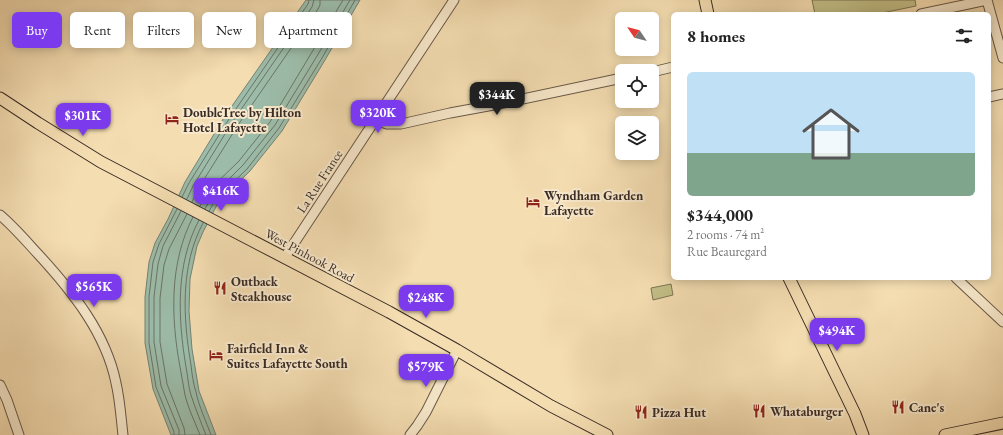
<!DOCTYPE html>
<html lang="en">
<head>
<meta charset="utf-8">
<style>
	body { margin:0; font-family:"EB Garamond",serif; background:#f2f2f2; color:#222; height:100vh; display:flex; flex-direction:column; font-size:15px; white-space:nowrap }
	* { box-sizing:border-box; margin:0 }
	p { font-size:13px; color:#767676 }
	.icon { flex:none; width:22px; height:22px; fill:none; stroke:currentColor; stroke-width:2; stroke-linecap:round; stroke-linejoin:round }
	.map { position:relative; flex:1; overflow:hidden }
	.panel { position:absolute; left:671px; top:12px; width:320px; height:268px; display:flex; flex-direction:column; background:#fff; border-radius:6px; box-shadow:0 2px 10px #0003 }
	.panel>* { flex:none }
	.hud { position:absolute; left:12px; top:12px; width:380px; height:36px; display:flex; gap:8px }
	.needle { width:26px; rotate:305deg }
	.buttons { position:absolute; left:615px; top:12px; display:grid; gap:8px }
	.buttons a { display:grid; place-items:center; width:44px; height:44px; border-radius:6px; background:#fff; box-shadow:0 2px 10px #0003; font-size:20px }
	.price { position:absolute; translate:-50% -34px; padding:0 9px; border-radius:8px; background:#7c3aed; color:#fff; font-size:13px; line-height:26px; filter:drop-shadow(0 1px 2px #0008) }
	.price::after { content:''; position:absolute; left:50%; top:24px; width:12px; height:9px; margin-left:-6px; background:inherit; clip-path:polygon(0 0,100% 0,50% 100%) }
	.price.on { background:#222; color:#fff }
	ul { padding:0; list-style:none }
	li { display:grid; align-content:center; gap:8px; height:212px; padding:0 16px }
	li span { display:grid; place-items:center; height:124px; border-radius:6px; color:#555 }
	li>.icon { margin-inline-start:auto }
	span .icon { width:72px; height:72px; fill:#fffc; stroke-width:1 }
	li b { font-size:17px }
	h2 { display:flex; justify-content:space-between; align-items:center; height:48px; padding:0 16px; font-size:17px }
	.chip { padding:0 14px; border-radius:6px; background:#fff; box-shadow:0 2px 10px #0003; font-size:14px; line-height:36px }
	.chip.on { background:#7c3aed; color:#fff }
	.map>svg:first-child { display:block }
</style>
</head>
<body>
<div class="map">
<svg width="1003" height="435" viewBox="0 0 1003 435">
	<rect width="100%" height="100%" fill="#f4ddb1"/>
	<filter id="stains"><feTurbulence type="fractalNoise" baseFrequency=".005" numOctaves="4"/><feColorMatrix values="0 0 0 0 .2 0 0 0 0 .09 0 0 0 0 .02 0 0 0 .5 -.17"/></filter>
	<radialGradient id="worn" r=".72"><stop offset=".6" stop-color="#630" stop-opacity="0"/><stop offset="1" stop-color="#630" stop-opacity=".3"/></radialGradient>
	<path fill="#c2bf87" stroke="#7e7556" d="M812,0H915L916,6L877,14H815Z
		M671,284L673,295L653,300L651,288Z"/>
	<path fill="#9cbca9" stroke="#748275" d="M306,0H360L325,60L282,131L250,171L219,201L203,232L197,246L190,279L189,311L192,349L199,391L216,435H171L153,389L145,343V297L149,262L155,243L168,219L185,182L225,116Z"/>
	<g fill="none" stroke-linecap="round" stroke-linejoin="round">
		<path stroke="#6a7468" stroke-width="1" d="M182,197L189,183L229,119L308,4L309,0
			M187,199L193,186L233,121L312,7L314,0
			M192,202L198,189L238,125L318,9L320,5V0
			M200,206L207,192L239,161L270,122L312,52L343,0
			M205,209L212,196L243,165L275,125L317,56L350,0
			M209,211L216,199L247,169L279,128L322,58L355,0
			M193,217C169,263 171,318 180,367C182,376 183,386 185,395C188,408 195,422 200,435
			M199,220C175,265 178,319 186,367C188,376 188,386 191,395C195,408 201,422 206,435
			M203,223C180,266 183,318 191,365C192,374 193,383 196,392C199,407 206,421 211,435
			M174,435V432L156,387L149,343V297L153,262L159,244L177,209
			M179,435V430L161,386L154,342V297L158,264L163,246L181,211
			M185,435L184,428L167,384L160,342V298L164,265L169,249L187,214"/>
		<g stroke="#685849" stroke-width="11">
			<path id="minor" d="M987,0L1003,58
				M921,14L987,0
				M652,72L673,67
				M989,97L1003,94
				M375,120L387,124H401L450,113L499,104L622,78
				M0,215C14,227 26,241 38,254C72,291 106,333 116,383C120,400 121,418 123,435
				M285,257L454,0
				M956,278L1003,322
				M0,385L7,400L19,435
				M410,435L417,426L426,412L457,350"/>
		</g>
		<g stroke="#392b26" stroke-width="13">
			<path id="major" d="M705,0L708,14
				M0,98L38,123L101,162L389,312L457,350L551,406L607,435
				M789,278L855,414L863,435
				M945,435L1003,423"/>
		</g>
		<use href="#minor" stroke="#f8e9cc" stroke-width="9"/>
		<use href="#major" stroke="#f4ddb1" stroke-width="11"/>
	</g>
	<defs>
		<g id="hotel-bare" transform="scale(1.08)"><path d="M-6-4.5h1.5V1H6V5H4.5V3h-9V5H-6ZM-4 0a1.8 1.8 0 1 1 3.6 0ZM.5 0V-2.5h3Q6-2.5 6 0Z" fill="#8f2418" stroke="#f8e9cc" stroke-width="2.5" paint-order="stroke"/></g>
		<g id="restaurant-bare" transform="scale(1.08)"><path d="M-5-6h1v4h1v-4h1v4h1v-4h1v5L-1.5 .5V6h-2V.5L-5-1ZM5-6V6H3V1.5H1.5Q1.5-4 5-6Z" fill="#8f2418" stroke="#f8e9cc" stroke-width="2.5" paint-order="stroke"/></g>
	</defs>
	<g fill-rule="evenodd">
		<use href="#hotel-bare" x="172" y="119"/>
		<use href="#hotel-bare" x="533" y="202"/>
		<use href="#restaurant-bare" x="220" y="288"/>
		<use href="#hotel-bare" x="216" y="355"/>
		<use href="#restaurant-bare" x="898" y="407"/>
		<use href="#restaurant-bare" x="759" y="411"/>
		<use href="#restaurant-bare" x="641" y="412"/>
	</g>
	<g text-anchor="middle" stroke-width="4" stroke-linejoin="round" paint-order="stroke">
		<g font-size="13" font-weight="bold" fill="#392b26" stroke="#f8e9cc" text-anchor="start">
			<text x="183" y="117">DoubleTree by Hilton<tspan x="183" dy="15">Hotel Lafayette</tspan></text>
			<text x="544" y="200">Wyndham Garden<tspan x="544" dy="15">Lafayette</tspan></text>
			<text x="231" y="286">Outback<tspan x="231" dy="15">Steakhouse</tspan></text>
			<text x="227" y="353">Fairfield Inn &amp;<tspan x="227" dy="15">Suites Lafayette South</tspan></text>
			<text x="909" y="412">Cane's</text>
			<text x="770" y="416">Whataburger</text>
			<text x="652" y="417">Pizza Hut</text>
		</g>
		<g font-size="13" fill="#392b26" stroke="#f8e9cc">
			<text transform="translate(319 181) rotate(-57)" y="5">La Rue France</text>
			<text transform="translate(310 255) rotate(28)" y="5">West Pinhook Road</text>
		</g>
	</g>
	<rect width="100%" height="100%" filter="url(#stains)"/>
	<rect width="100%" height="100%" fill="url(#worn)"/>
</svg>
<div class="buttons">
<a><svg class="needle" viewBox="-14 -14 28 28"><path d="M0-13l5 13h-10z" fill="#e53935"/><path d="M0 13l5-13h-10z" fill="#767676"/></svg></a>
<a><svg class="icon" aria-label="locate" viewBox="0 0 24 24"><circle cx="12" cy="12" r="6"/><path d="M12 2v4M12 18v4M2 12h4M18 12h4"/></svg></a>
<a><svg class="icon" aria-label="layers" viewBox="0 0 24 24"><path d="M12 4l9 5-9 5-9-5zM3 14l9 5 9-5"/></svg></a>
</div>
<b class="price on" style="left:497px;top:116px">$344K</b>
<b class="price" style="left:378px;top:134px">$320K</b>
<b class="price" style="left:83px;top:137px">$301K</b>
<b class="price" style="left:221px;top:212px">$416K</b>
<b class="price" style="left:94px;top:308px">$565K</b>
<b class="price" style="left:426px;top:319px">$248K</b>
<b class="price" style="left:837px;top:352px">$494K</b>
<b class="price" style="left:426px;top:388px">$579K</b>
<div class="hud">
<a class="chip on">Buy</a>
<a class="chip">Rent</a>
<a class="chip">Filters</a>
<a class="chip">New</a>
<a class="chip">Apartment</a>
</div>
<section class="panel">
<h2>8 homes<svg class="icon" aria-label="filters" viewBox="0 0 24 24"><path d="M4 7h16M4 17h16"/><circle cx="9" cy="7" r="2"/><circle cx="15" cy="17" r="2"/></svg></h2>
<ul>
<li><span style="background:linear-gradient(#bfe0f5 65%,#7fa58c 0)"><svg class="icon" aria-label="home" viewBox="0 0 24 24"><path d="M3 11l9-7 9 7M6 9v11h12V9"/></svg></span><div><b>$344,000</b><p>2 rooms · 74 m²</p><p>Rue Beauregard</p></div></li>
</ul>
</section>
</div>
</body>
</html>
